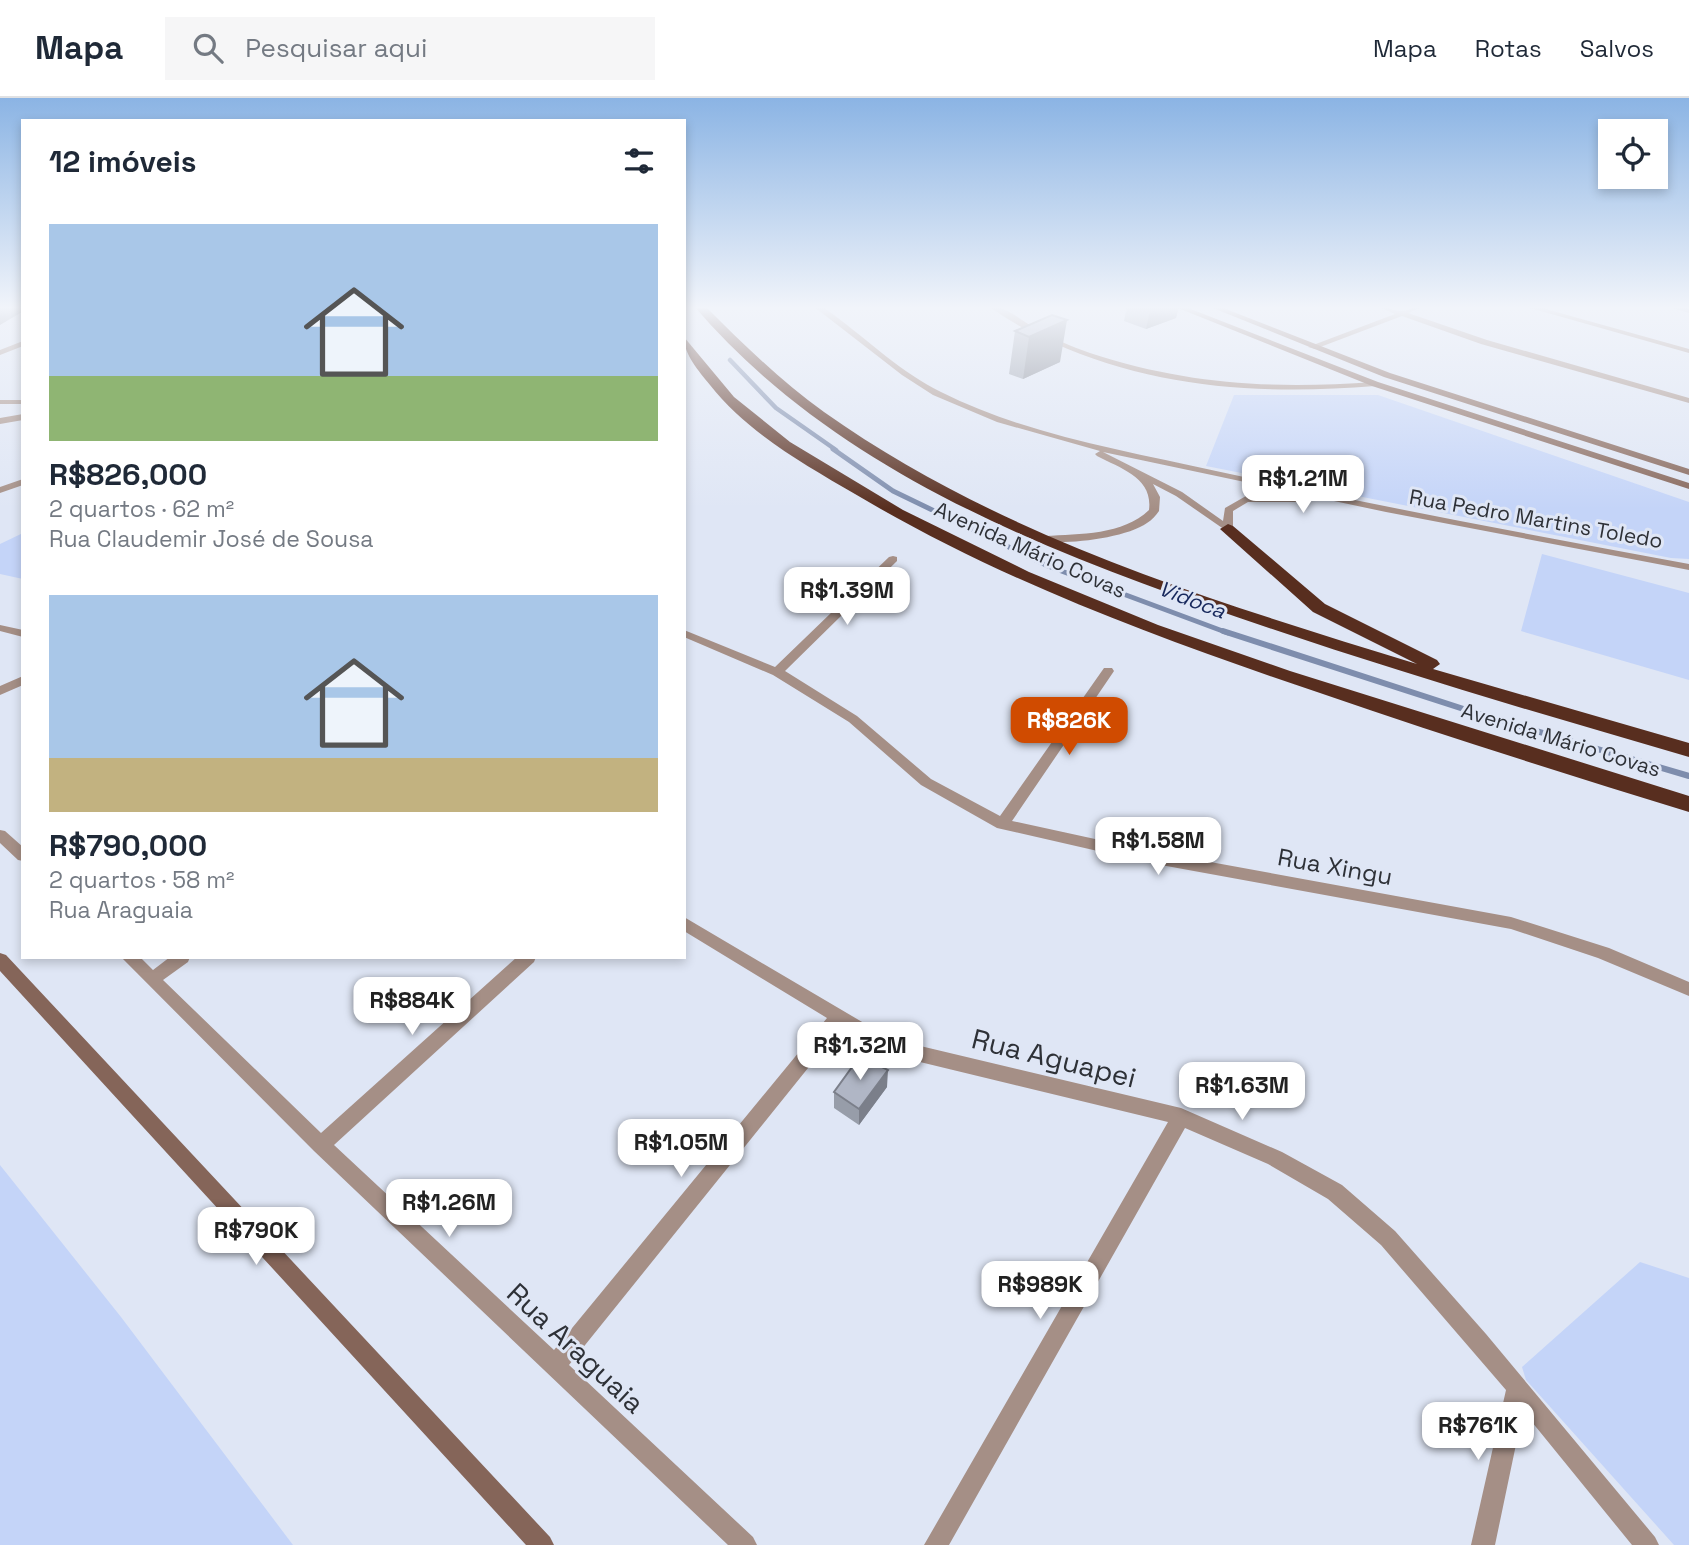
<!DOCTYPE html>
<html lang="pt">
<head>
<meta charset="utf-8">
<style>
	body { margin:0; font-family:"Space Grotesk",sans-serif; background:#f6f6f7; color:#1f2937; height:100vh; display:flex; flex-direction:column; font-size:26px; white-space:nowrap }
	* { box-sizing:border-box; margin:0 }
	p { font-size:23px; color:#747a83 }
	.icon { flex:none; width:38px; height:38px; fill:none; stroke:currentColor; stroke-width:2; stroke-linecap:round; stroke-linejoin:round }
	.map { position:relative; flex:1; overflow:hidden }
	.sheet { position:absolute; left:21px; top:21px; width:665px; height:840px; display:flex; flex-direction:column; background:#fff; border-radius:0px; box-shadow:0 4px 10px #0003 }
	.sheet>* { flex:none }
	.controls { position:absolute; left:1598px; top:21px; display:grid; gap:14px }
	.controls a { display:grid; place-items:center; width:70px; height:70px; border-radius:0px; background:#fff; box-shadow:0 4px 10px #0003; font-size:35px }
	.price { position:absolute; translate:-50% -60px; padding:0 16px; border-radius:14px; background:#fff; color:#222; font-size:23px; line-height:46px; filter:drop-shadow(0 2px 4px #0008) }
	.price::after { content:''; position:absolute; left:50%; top:42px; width:21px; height:16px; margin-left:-10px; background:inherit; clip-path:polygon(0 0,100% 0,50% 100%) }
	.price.selected { background:#d04b00; color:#fff }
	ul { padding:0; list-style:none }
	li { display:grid; align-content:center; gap:14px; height:371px; padding:0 28px }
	li span { display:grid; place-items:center; height:217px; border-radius:0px; color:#555 }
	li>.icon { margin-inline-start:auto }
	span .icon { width:126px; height:126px; fill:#fffc; stroke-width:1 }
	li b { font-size:30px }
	h2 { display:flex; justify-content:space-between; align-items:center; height:84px; padding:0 28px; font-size:30px }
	header { display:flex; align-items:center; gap:42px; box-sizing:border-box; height:98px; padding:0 35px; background:#fff; border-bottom:2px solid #e0e1e3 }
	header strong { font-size:33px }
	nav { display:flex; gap:38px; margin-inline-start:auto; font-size:24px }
	.search { width:490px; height:63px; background:#f6f6f7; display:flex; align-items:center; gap:18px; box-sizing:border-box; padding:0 24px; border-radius:0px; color:#747a83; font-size:26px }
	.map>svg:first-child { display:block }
</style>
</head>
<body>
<header>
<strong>Mapa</strong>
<div class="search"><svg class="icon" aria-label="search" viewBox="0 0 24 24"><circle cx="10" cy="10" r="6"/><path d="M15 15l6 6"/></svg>Pesquisar aqui</div>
<nav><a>Mapa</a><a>Rotas</a><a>Salvos</a></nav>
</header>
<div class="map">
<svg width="1689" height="1447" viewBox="0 0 1689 1447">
	<rect width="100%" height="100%" fill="#dfe6f5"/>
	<path fill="#c4d4f8" d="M1234,297H1378L1689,404V461L1671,460L1206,368Z
		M23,435V481L0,476V446Z
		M1542,456L1689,495V582L1521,533Z
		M0,1067L121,1219L293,1447H0Z
		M1640,1164L1689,1180V1447H1674L1526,1282L1522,1269Z"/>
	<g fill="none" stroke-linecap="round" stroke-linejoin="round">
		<path stroke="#7e8dad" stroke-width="4.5" d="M730,262L776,310L836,352"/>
		<path stroke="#7e8dad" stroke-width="5" d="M833,351L893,393L1048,468L1228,535"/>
		<path stroke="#7e8dad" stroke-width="6" d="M1223,533L1479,616L1689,678"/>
		<path fill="#a58f86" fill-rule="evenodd" d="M813,208H821L834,217C869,243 902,275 941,294C1027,337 1122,352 1216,373C1373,407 1531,437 1689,466V472L1386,414L1103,354L1182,394L1223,423L1225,410L1246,398H1299L1304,401L1299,404H1248L1233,413V431L1228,434L1176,398L1153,386L1160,399L1159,413C1156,417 1152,422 1147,425C1126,440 1067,447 1041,443V439L1045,438C1080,436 1123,437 1149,412C1153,380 1122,371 1097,358L1095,356L1100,353L997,324L933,297L902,277Z
			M989,208C1006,208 1022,223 1036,231C1053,240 1072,249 1090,255C1188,287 1272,291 1375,284L1379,286L1375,288C1265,297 1156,291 1054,245C1032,235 1008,223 989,208Z
			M1377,208C1385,208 1393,213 1401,213C1409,213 1417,208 1425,208L1408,215L1487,242L1689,300V305L1481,246L1402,218L1315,251L1308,249L1395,216Z
			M1523,208H1535L1689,251V255Z
			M1668,208L1689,211V215L1669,209Z
			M23,243V248L0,257V252Z
			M0,302H23V306H0Z
			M23,316V322L0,326V320Z
			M23,381V387L0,395V389Z
			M893,458L897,459V463L785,573L857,618L931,681L1000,718L1104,570H1112L1114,573L1112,576L1012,723L1150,753L1511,819L1609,850L1689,884V898L1598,860L1511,831L1150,765L997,730L921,687L849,624L773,577L684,539V532L775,569L889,459Z
			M0,527L23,532V539L0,533Z
			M23,578V587L0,597V588Z
			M0,732L5,733L23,749V763L18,762L0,745Z
			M684,819L891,941L1181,1010L1282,1054L1342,1087L1395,1133L1486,1236L1655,1439L1659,1447H1632L1523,1313L1495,1447H1471L1506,1292L1381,1147L1328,1101L1268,1066L1185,1030L949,1447H924L1168,1024L887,956L841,929L569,1267L753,1439L757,1447H728L314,1053L121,859H140L153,872L170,859H190L188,864L163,882L321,1035L517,859H536L534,864L334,1047L554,1252L827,920L684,833Z"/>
		<path fill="#856559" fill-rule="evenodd" d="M1173,208H1183L1378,284L1689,385V391L1372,288Z
			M1208,208H1218L1390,275L1689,371V377L1384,279Z
			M0,855L6,857L550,1439L554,1447H526L0,873Z"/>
		<path fill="#582e1f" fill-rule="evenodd" d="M694,208H705C743,246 781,283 824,314C1000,439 1213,503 1417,566L1313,514L1220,431L1228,426L1233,428L1325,506L1437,562L1440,566L1433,571L1689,645V659C1548,618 1408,577 1269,530C1063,460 840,379 694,208Z
			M684,239L734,299L790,344L903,412L1029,474L1158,527L1290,573L1689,698V714C1565,676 1442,637 1320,595C1160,541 1001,483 855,396C804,366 748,335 710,287C699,273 684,257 684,239Z"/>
	</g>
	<path fill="#979da9" d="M1127,208H1179L1176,220L1146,231L1124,223Z
		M1052,217L1060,264L1023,281L1009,276L1015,233Z
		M887,989L859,1027L834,1010V994Z"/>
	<path fill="#7b7f8a" d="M0,208H19L22,214L0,227Z
		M1151,208H1179L1176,220L1146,231Z
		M1067,222L1060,264L1023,281L1029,239Z
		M888,972L887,989L859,1027V1011Z"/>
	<path fill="#b0b6c5" stroke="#7b7f8a" stroke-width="2" d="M1052,217L1067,222L1029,239L1015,233Z
		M860,958L888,972L859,1011L834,994Z"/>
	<linearGradient id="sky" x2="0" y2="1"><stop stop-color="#8bb4e4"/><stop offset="0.51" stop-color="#f1f4fa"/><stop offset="1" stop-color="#f1f4fa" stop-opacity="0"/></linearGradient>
	<rect width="1689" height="411" fill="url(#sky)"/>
	<g text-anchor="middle" stroke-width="6" stroke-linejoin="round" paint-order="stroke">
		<g font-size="21" fill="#2e3137" stroke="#dfe6f5">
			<text transform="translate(1536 421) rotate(10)" y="7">Rua Pedro Martins Toledo</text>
			<text transform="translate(1030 452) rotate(24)" y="7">Avenida Mário Covas</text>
			<text transform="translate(1561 642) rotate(17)" y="7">Avenida Mário Covas</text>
		</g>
		<g font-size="21" font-style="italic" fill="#17285c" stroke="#dfe6f5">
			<text transform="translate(1192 502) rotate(21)" y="7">Vidoca</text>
		</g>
		<g font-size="24" fill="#2e3137" stroke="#dfe6f5">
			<text transform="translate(1335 769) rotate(10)" y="8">Rua Xingu</text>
		</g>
		<g font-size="28" fill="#2e3137" stroke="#dfe6f5">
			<text transform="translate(1054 960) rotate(14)" y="10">Rua Aguapei</text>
			<text transform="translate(576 1250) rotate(43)" y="10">Rua Araguaia</text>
		</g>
	</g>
</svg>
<div class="controls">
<a><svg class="icon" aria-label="locate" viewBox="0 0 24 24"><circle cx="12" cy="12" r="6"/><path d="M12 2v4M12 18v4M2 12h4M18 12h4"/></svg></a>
</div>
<b class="price" style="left:1303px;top:417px">R$1.21M</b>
<b class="price" style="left:847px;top:529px">R$1.39M</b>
<b class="price selected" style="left:1069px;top:659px">R$826K</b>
<b class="price" style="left:1158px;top:779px">R$1.58M</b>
<b class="price" style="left:412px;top:939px">R$884K</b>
<b class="price" style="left:860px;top:984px">R$1.32M</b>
<b class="price" style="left:1242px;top:1024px">R$1.63M</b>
<b class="price" style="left:681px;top:1081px">R$1.05M</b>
<b class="price" style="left:449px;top:1141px">R$1.26M</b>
<b class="price" style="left:256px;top:1169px">R$790K</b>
<b class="price" style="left:1040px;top:1223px">R$989K</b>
<b class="price" style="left:1478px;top:1364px">R$761K</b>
<section class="sheet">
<h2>12 imóveis<svg class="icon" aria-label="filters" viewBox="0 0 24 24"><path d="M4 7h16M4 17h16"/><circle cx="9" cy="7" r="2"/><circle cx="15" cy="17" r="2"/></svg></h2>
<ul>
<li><span style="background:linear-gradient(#a9c7e8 70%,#8fb573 0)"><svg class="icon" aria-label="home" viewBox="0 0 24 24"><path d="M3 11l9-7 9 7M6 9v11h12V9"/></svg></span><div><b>R$826,000</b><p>2 quartos · 62 m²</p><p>Rua Claudemir José de Sousa</p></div></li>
<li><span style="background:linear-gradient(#a9c7e8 75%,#c2b280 0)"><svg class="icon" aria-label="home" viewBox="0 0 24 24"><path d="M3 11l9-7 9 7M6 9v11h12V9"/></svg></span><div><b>R$790,000</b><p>2 quartos · 58 m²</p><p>Rua Araguaia</p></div></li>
</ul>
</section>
</div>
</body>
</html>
